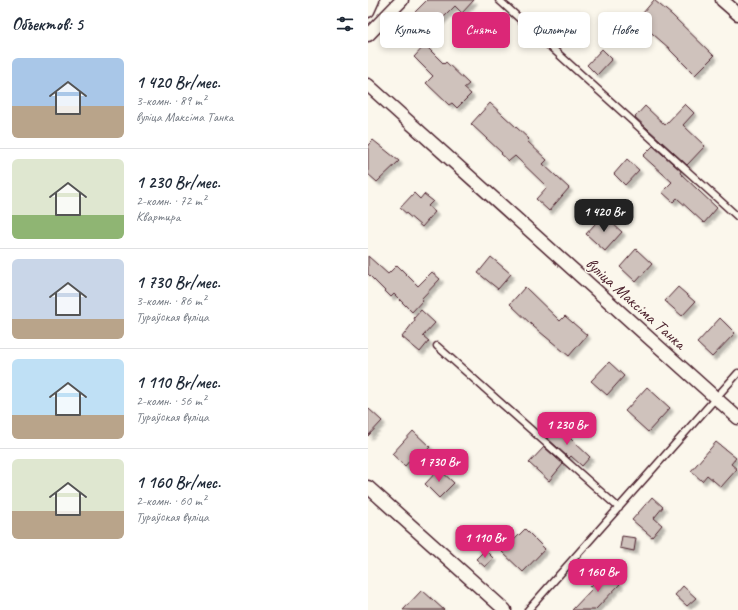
<!DOCTYPE html>
<html lang="ru">
<head>
<meta charset="utf-8">
<style>
	body { margin:0; font-family:Caveat,sans-serif; background:#f2f2f3; color:#1f2937; height:100vh; display:flex; flex-direction:column; font-size:15px; white-space:nowrap }
	* { box-sizing:border-box; margin:0 }
	p { font-size:13px; color:#747a83 }
	.icon { flex:none; width:22px; height:22px; fill:none; stroke:currentColor; stroke-width:2; stroke-linecap:round; stroke-linejoin:round }
	.map { position:relative; flex:1; overflow:hidden }
	.details { display:flex; flex-direction:column; background:#fff; width:368px }
	.details>* { flex:none }
	.top-card { position:absolute; left:12px; top:12px; width:298px; height:36px; display:flex; gap:8px }
	.price { position:absolute; translate:-50% -34px; padding:0 9px; border-radius:8px; background:#db2777; color:#fff; font-size:13px; line-height:26px; filter:drop-shadow(0 1px 2px #0008) }
	.price::after { content:''; position:absolute; left:50%; top:24px; width:12px; height:9px; margin-left:-6px; background:inherit; clip-path:polygon(0 0,100% 0,50% 100%) }
	.price.current { background:#222; color:#fff }
	ul { padding:0; list-style:none }
	li { display:flex; align-items:center; gap:12px; height:100px; padding:0 12px }
	li+li { border-top:1px solid #e0e1e3 }
	li span { display:grid; place-items:center; flex:none; width:112px; height:80px; border-radius:6px; color:#555 }
	li>.icon { margin-inline-start:auto }
	span .icon { width:48px; height:48px; fill:#fffc; stroke-width:1 }
	li b { font-size:17px }
	h2 { display:flex; justify-content:space-between; align-items:center; height:48px; padding:0 12px; font-size:17px }
	.tag { padding:0 14px; border-radius:6px; background:#fff; box-shadow:0 2px 6px #0003; font-size:14px; line-height:36px }
	.tag.current { background:#db2777; color:#fff }
	main { display:flex; flex:1; min-height:0 }
	.map>svg:first-child { display:block }
</style>
</head>
<body>
<main>
<section class="details">
<h2>Объектов: 5<svg class="icon" aria-label="filters" viewBox="0 0 24 24"><path d="M4 7h16M4 17h16"/><circle cx="9" cy="7" r="2"/><circle cx="15" cy="17" r="2"/></svg></h2>
<ul>
<li><span style="background:linear-gradient(#a9c7e8 60%,#b9a48a 0)"><svg class="icon" aria-label="home" viewBox="0 0 24 24"><path d="M3 11l9-7 9 7M6 9v11h12V9"/></svg></span><div><b>1 420 Br/мес.</b><p>3-комн. · 89 m²</p><p>вуліца Максіма Танка</p></div></li>
<li><span style="background:linear-gradient(#dfe7d0 70%,#8fb573 0)"><svg class="icon" aria-label="home" viewBox="0 0 24 24"><path d="M3 11l9-7 9 7M6 9v11h12V9"/></svg></span><div><b>1 230 Br/мес.</b><p>2-комн. · 72 m²</p><p>Квартира</p></div></li>
<li><span style="background:linear-gradient(#c9d6e8 75%,#b9a48a 0)"><svg class="icon" aria-label="home" viewBox="0 0 24 24"><path d="M3 11l9-7 9 7M6 9v11h12V9"/></svg></span><div><b>1 730 Br/мес.</b><p>3-комн. · 86 m²</p><p>Тураўская вуліца</p></div></li>
<li><span style="background:linear-gradient(#bfe0f5 70%,#b9a48a 0)"><svg class="icon" aria-label="home" viewBox="0 0 24 24"><path d="M3 11l9-7 9 7M6 9v11h12V9"/></svg></span><div><b>1 110 Br/мес.</b><p>2-комн. · 56 m²</p><p>Тураўская вуліца</p></div></li>
<li><span style="background:linear-gradient(#dfe7d0 65%,#b9a48a 0)"><svg class="icon" aria-label="home" viewBox="0 0 24 24"><path d="M3 11l9-7 9 7M6 9v11h12V9"/></svg></span><div><b>1 160 Br/мес.</b><p>2-комн. · 60 m²</p><p>Тураўская вуліца</p></div></li>
</ul>
</section>
<div class="map">
<svg width="370" height="610" viewBox="0 0 370 610">
	<defs>
		<filter id="shadow"><feDropShadow dx="3.5" dy="3.5" stdDeviation="1" flood-color="#0004"/></filter>
	</defs>
	<rect width="100%" height="100%" fill="#fbf7ec"/>
	<filter id="ink" filterUnits="userSpaceOnUse"><feTurbulence type="fractalNoise" baseFrequency=".025" numOctaves="2"/><feDisplacementMap in="SourceGraphic" scale="8" xChannelSelector="R" yChannelSelector="G"/><feConvolveMatrix kernelMatrix="1 2 1 2 8 2 1 2 1" color-interpolation-filters="sRGB"/></filter>
	<g filter="url(#ink)">
		<path fill="#cfc2bc" stroke="#4a1f2b" filter="url(#shadow)" d="M59,0H106L94,13L87,6L68,25L66,22L58,31L43,16Z
			M286,0L304,15L346,56L327,75L302,50V49L269,20Z
			M180,23L194,36L186,44L172,30Z
			M57,45L76,64L78,62L101,84L96,88L103,94L89,108L84,103L81,105L58,83L65,76L46,57Z
			M234,49L244,59L229,75L219,65Z
			M122,103L161,139L159,141L179,160L175,164L201,188L181,211L168,199L179,187L147,156L141,161L133,154L134,153L103,124Z
			M317,104L326,113L315,125L337,146L319,165L267,117L277,106L297,125Z
			M5,140L31,161L9,182L0,174V145Z
			M285,146L313,171L312,173L349,208L336,223L309,198L305,202L294,192L304,182L275,156Z
			M259,159L271,170L257,185L246,174Z
			M46,193L52,199L56,194L65,201L60,206L67,212L54,227L32,208Z
			M235,215L254,232L237,251L218,234Z
			M268,249L284,264L268,282L252,267Z
			M0,256L20,274L29,265L50,286L64,272L72,279L53,299L55,300L44,312L26,294L23,297L0,274Z
			M123,257L143,274L130,289L110,273Z
			M157,287L192,321L197,316L219,335L201,356L166,327L142,304Z
			M310,287L327,302L314,316L297,301Z
			M53,310L67,323L55,336L61,341L52,352L34,337L47,320L46,318Z
			M352,318L367,333L344,357L329,343Z
			M241,362L256,376L239,395L223,381Z
			M279,387L302,408L280,432L257,411Z
			M0,408L14,421L0,436Z
			M188,425L222,457L214,466L203,456L201,458L178,437Z
			M45,431L62,447L47,463L43,459L37,466L24,454Z
			M348,442L368,458L363,464L369,469L353,487L339,475L334,481L323,471Z
			M176,447L195,464L181,481L161,463Z
			M71,469L86,483L71,498L57,484Z
			M284,497L295,507L286,518L294,525L284,537L264,520Z
			M157,529L177,549L155,572L134,552Z
			M254,536L268,538L266,551L252,548Z
			M117,550L125,558L117,567L108,559Z
			M238,571L252,584L227,610H204L224,589L222,587Z
			M315,586L328,598L319,606L307,595Z
			M54,590L76,610H35Z"/>
		<g fill="none" stroke-linecap="round" stroke-linejoin="round">
			<g stroke="#4a1f2b" stroke-width="9">
				<path id="service" d="M131,0L370,217
					M69,346L251,508
					M160,610L370,373"/>
			</g>
			<g stroke="#4a1f2b" stroke-width="15">
				<path id="minor" d="M354,0L370,14
					M0,11L5,0
					M0,35L34,0
					M0,85L370,418
					M0,487L137,610"/>
			</g>
			<use href="#service" stroke="#fbf7ec" stroke-width="6"/>
			<use href="#minor" stroke="#fbf7ec" stroke-width="12"/>
		</g>
	</g>
	<g text-anchor="middle" stroke-width="3" stroke-linejoin="round" paint-order="stroke">
		<g font-size="17" fill="#4a1f2b" stroke="#fbf7ec">
			<text transform="translate(268 303) rotate(42)" y="6">вуліца Максіма Танка</text>
		</g>
	</g>
</svg>
<b class="price current" style="left:236px;top:233px">1 420 Br</b>
<b class="price" style="left:199px;top:446px">1 230 Br</b>
<b class="price" style="left:71px;top:483px">1 730 Br</b>
<b class="price" style="left:117px;top:559px">1 110 Br</b>
<b class="price" style="left:230px;top:593px">1 160 Br</b>
<div class="top-card">
<a class="tag">Купить</a>
<a class="tag current">Снять</a>
<a class="tag">Фильтры</a>
<a class="tag">Новое</a>
</div>
</div>
</main>
</body>
</html>
